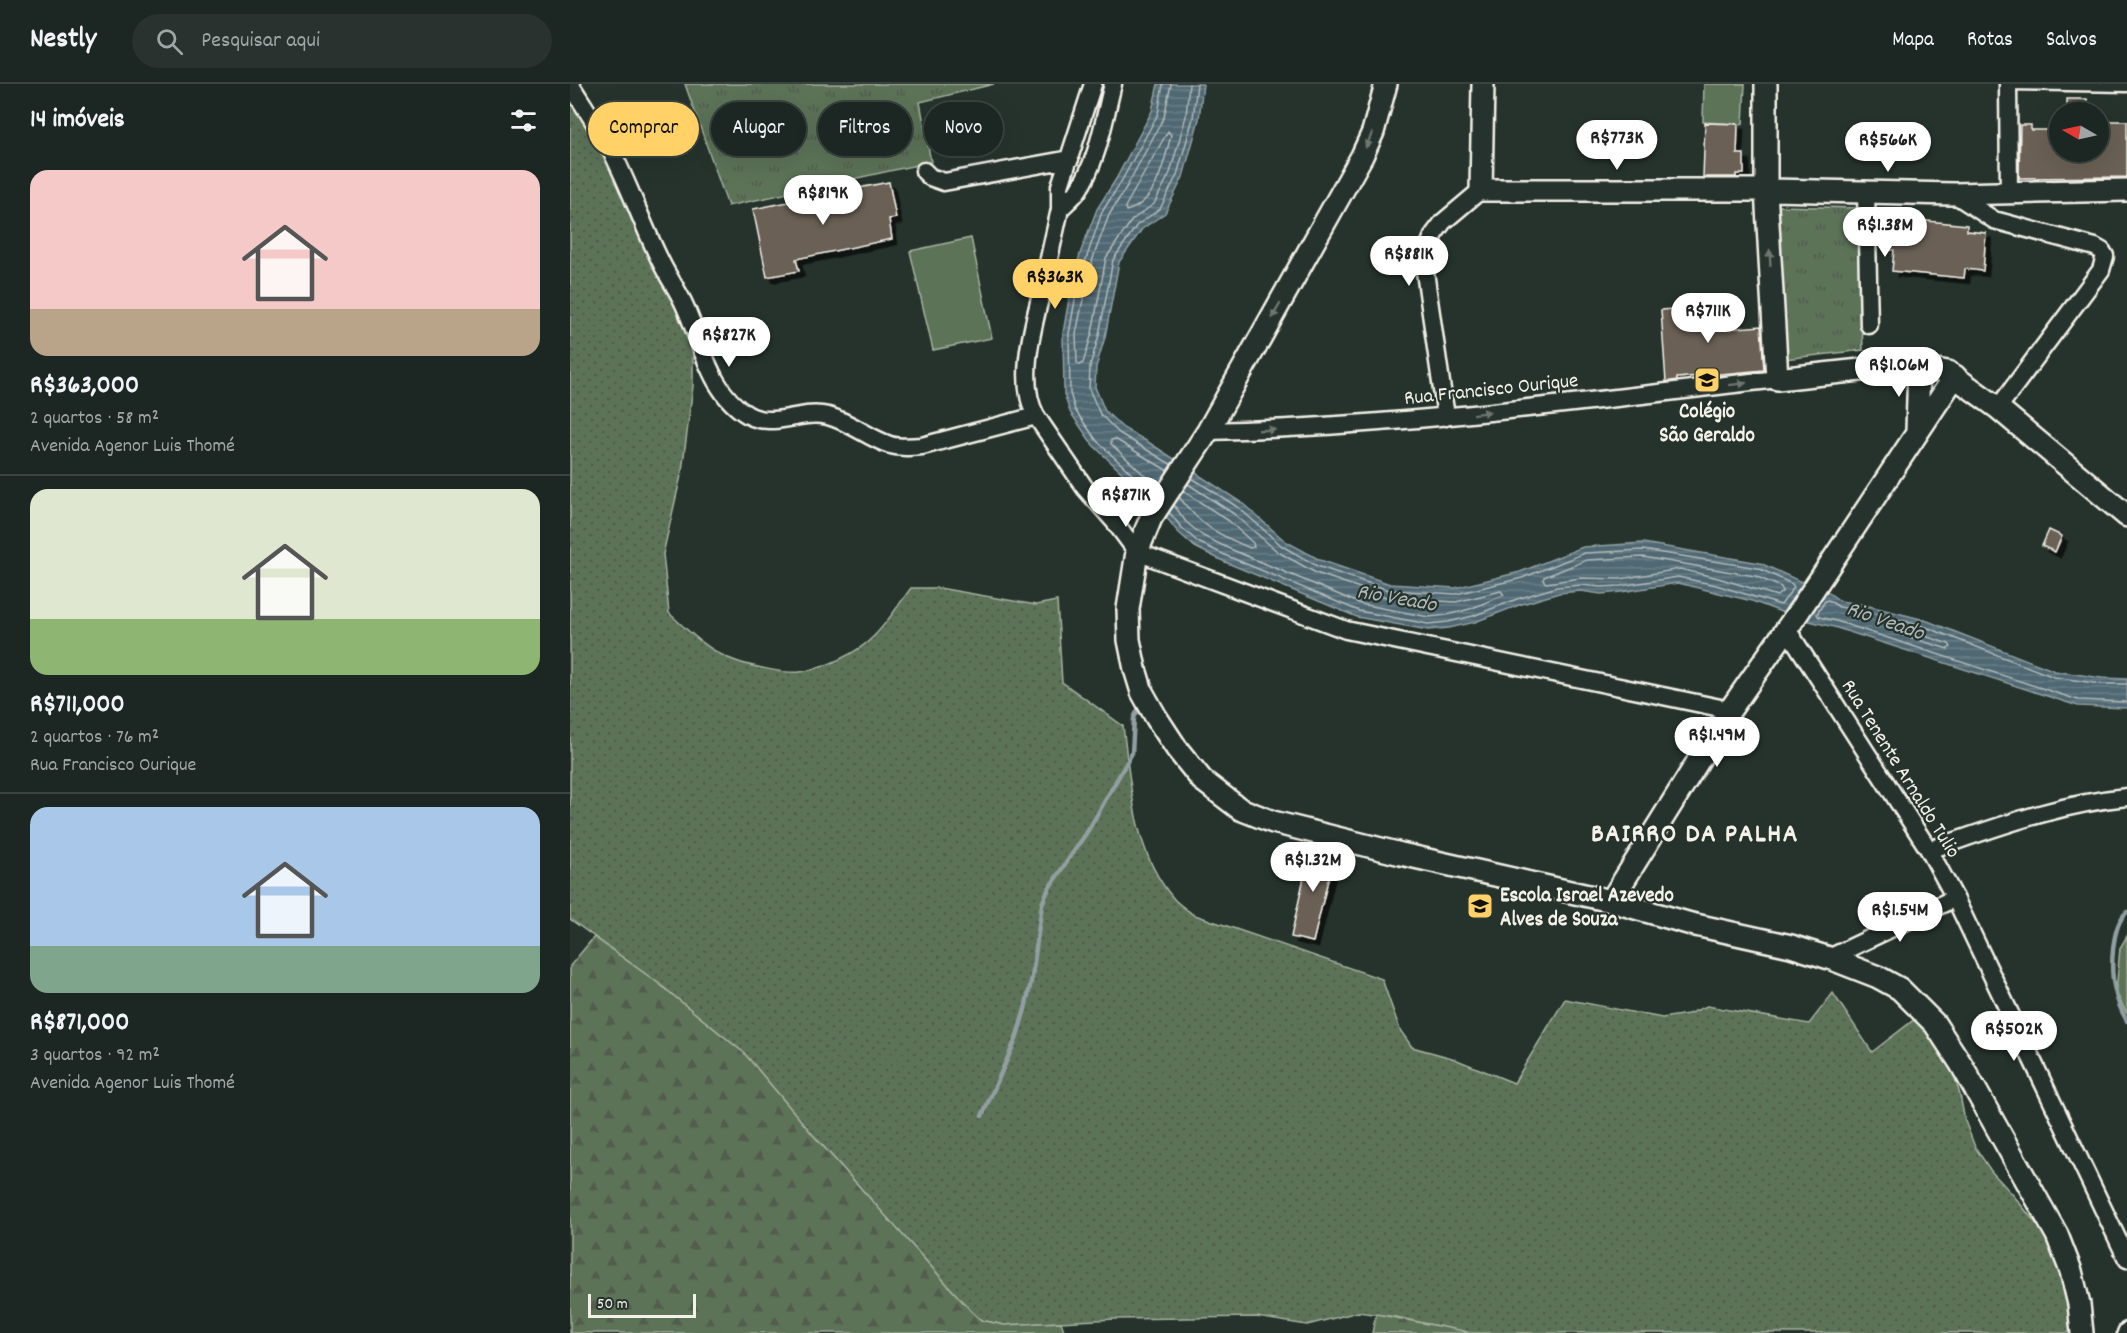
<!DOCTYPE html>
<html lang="pt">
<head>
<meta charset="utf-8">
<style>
	body { margin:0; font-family:Dekko,sans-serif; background:#29322f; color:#f1f3f6; height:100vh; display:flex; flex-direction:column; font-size:22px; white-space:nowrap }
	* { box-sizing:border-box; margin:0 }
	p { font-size:20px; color:#a0a5a5 }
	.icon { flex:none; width:33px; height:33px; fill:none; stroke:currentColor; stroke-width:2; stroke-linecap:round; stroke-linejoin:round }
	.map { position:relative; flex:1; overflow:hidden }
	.details { display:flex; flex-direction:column; background:#1c2622; width:570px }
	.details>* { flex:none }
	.banner { position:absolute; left:18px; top:18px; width:570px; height:54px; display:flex; gap:12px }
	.needle { width:39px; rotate:279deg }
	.tools { position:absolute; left:1479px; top:18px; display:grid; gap:12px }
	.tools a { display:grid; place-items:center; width:60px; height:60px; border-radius:50%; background:#1c2622; box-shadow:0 6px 24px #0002,0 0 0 2px #3a4340; font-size:30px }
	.scale { position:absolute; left:18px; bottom:15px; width:108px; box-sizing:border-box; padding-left:6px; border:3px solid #f4f1e8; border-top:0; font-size:16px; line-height:21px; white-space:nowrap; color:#f4f1e8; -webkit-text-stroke:4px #26332d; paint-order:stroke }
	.price { position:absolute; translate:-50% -51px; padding:0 14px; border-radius:21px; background:#fff; color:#222; font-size:20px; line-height:39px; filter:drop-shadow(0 2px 3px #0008) }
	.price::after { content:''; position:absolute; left:50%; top:36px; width:18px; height:14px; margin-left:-9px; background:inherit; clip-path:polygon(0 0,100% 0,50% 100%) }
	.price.selected { background:#ffd166; color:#111 }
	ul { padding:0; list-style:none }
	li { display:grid; align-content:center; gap:12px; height:318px; padding:0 30px }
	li+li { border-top:2px solid #3a4340 }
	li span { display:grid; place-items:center; height:186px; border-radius:18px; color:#555 }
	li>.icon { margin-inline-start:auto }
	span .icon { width:108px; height:108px; fill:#fffc; stroke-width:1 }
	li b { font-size:26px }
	h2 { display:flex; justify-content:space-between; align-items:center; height:72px; padding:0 30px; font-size:26px }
	.chip { padding:0 21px; border-radius:27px; background:#1c2622; box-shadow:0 6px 24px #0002,0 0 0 2px #3a4340; font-size:21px; line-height:54px }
	.chip.selected { background:#ffd166; color:#111 }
	header { display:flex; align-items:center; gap:36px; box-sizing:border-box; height:84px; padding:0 30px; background:#1c2622; border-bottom:2px solid #3a4340 }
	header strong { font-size:28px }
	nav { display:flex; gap:33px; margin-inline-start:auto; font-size:21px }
	.search { width:420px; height:54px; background:#29322f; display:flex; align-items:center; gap:15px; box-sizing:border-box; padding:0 21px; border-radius:33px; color:#a0a5a5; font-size:22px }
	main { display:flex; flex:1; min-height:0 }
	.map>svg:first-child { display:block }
</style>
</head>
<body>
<header>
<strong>Nestly</strong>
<div class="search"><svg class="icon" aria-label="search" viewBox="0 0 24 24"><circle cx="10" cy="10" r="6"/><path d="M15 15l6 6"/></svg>Pesquisar aqui</div>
<nav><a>Mapa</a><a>Rotas</a><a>Salvos</a></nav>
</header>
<main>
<section class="details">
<h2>14 imóveis<svg class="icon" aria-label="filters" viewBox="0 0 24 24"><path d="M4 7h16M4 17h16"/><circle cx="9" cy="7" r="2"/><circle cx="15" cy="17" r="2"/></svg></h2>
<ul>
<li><span style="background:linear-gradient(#f6c9c9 75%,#b9a48a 0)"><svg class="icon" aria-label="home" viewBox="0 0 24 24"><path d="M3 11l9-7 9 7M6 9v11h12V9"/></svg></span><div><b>R$363,000</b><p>2 quartos · 58 m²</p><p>Avenida Agenor Luis Thomé</p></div></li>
<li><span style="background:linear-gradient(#dfe7d0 70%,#8fb573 0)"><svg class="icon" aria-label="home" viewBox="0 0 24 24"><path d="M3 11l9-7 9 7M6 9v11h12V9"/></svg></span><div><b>R$711,000</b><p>2 quartos · 76 m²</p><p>Rua Francisco Ourique</p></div></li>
<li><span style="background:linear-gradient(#a9c7e8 75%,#7fa58c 0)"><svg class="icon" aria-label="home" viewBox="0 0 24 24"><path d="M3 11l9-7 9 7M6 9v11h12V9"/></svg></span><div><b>R$871,000</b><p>3 quartos · 92 m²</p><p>Avenida Agenor Luis Thomé</p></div></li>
</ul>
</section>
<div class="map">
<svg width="1557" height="1249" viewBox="0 0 1557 1249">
	<defs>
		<pattern id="grass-dots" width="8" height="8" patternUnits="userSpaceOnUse" patternTransform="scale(1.5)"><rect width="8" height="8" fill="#5c7358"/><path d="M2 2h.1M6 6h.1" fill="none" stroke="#525b4e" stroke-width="1.8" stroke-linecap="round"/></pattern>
		<pattern id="forest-firs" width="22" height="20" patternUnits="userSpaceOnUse" patternTransform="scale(1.5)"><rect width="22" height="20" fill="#5c7358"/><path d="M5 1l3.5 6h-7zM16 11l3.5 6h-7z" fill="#525b4e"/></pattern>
		<pattern id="park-tufts" width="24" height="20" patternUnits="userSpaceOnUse" patternTransform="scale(1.5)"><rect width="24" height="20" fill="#5c7358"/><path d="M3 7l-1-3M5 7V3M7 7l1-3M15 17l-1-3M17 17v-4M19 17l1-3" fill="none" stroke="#525b4e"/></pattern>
		<pattern id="water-rules" width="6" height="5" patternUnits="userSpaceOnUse" patternTransform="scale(1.5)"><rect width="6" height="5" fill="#4f6873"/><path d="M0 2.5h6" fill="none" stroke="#697e87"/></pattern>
		<filter id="shadow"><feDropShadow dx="5.5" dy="5.5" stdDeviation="0" flood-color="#0009"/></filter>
	</defs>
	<rect width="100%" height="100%" fill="#26332d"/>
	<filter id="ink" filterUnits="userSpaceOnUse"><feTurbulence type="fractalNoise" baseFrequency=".0167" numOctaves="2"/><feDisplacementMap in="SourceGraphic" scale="12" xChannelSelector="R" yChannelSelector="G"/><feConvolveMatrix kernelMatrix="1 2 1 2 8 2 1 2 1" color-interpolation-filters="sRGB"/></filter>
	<g filter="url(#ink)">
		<path fill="url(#grass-dots)" stroke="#a8b2a0" stroke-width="1.5" d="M0,0L95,196L123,259V302L112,387L93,470L99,529C118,547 141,569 166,577C179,582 217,590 230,588C253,585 288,569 304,552C318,538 329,520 341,504H369L466,521L487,517L492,598L553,642C561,702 563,768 604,815C609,821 617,825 622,830L812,895L830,946L842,963L882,974L944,999L995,915L1092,934L1118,930L1137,922L1239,940L1263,909L1302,968L1354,928L1380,976L1390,1011L1395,1037L1405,1063L1421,1087L1444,1112L1496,1177L1506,1249H899L826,1233L788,1228L737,1241L687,1233L545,1235L434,1241L411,1236L400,1226L243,1051L174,969L88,899L0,835Z"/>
		<path fill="url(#forest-firs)" stroke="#a8b2a0" stroke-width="1.5" d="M24,853L88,899L174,969L243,1051L400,1226L411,1236L434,1241L491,1238L495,1249H0V882Z
			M806,1230L894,1247L899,1249H802Z"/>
		<path fill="url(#park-tufts)" stroke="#a8b2a0" stroke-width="1.5" d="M115,0H424L350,18L361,78L158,122Z
			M1208,122L1288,124L1293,266L1214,275L1210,214Z"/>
		<path fill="#5c7358" stroke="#a8b2a0" stroke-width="1.5" d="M1134,0H1175L1173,40L1133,38Z
			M401,154L422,254L363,266L340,167Z
			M1557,852V930L1546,908L1550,864Z"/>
		<path fill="url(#water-rules)" stroke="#919fa2" stroke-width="1.5" d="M588,0H633L629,35L613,93L595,129L572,145L549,178L535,253L526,283L525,303L535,327L553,344L578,358L672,419L715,457L750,476L820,500L885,504L950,488L1013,463L1073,459L1190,479L1234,499L1214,529L1182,517L1108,499L1051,508L1031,510L1011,507L989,509L949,521L905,538L879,544L858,546L787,533L655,478L625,463L607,447L590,425L523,361L500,328L494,310L493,249L502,198L511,167L527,125L546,95L582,27Z
			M1255,506L1270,517L1295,521L1355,536L1485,587L1532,594L1557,595V624L1508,622L1264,543L1235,536Z"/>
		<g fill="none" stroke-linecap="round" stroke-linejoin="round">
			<path stroke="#b2bab9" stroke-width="1.5" d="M601,0L594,33L557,102L539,131L524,171L516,201L506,250L507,279L509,281L513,279L522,249L536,174L562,136L584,120L600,89L616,32L619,0
				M598,47L601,51C594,78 587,119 556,127L555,123Z
				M602,381L549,349L530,330L519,305L520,282L529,251L543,176L567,141L590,125L607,91L623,34L627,0
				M587,403L541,360V356L545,355L598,387
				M583,410L527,357L505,326L500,309L499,250L508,199L532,128L551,98L588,30L593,0
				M609,413C631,442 647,450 680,464L684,463L683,459L659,437L613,407
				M604,421L616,438L633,452L660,465L791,520L859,533L877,531L900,525L934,511L931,507L886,518L819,514L746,489L708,468L664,430L618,400
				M599,428L611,443L628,458L657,472L789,527L858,540L878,538L903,532L947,515L987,503L1011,501L1031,503L1050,502L1108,493L1146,501L1211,521L1224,503L1222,500L1188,484L1073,466L1015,469L952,494L886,510L819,506L747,482L712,462L669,424L622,394
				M1073,473L1185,492L1211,503L1213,507L1207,512L1148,494L1110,485L1050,495L1011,494L976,499L973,496L974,493L1017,476Z
				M1331,544L1379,560L1381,563L1378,565L1329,550L1328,546Z
				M1557,600H1531L1484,593L1353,542L1294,527L1269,523L1258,516L1255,517L1247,530L1249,533L1266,537L1508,616L1557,618"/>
			<path stroke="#919fa2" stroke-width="4.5" d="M1557,828C1541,841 1540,887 1545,906C1547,917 1552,928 1557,937
				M412,1032L446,955L455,925L462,893L472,820L479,804L519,745L562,669L564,634L568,626"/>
		</g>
		<path fill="#6b6155" stroke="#f4f1e8" stroke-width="1.5" filter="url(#shadow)" d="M1497,15H1517V28H1497Z
			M1528,37H1557V93L1449,94L1450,41H1461V46H1490V68H1528Z
			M1135,39L1168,40L1167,70H1174V90H1166V93H1133Z
			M319,98L326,134L319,135L322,155L226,175L229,187L197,193L183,125Z
			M1327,134L1397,141V147L1416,149L1413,187L1395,185L1394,194L1322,187L1324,166H1318L1319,151L1326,152Z
			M1155,221L1157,245L1191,242L1194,286L1107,294V296L1096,298L1091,226Z
			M1479,446L1492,452L1485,468L1472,462Z
			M741,761L765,767L743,858L721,853Z"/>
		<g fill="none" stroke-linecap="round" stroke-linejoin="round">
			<g stroke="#f4f1e8" stroke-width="13">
				<path id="service" d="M1438,1L1557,3"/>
			</g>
			<g stroke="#f4f1e8" stroke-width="21">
				<path id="minor" d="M0,0C14,22 28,43 41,66C59,101 72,139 89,174C96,190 106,203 113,218C131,255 139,309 178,331C204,345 231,325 258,332C281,338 298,354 320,361C330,364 341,363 352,362L466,332
					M523,0L490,102V125C484,152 478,179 472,206C463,243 447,297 466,332L515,404L544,437L567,468L776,546L1160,626
					M1438,0L1439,110
					M354,87L360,93L374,98L500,75
					M1296,109L1299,241
					M1384,110L1424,136L1525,163L1532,167L1535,172L1531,186L1428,324
					M490,125C495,120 502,114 507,108C528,78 534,35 543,0
					M876,333L855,188L858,164L864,150L873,138L911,106
					M638,347C829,343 1018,317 1207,295
					M1217,545L1359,766L1385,814L1557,1175
					M1359,766C1425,744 1487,720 1557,713
					M1259,874L1385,814
					M1556,1249L1557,1247"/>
			</g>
			<g stroke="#f4f1e8" stroke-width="26">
				<path id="tertiary" d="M816,0L803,48L792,72L638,347L581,434L567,468L558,525L559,556L565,585L572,608L586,633L607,665L632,696L670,725L703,738L831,770L1041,817L1121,840L1221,862L1259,874L1308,893L1330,905L1365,940L1391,980L1487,1151L1501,1187L1509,1220L1512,1249
					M913,0L911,106H1196L1384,110L1557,106
					M1196,0V106L1207,295L1337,281L1378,288L1428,324L1557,432
					M1347,347L1349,282
					M1041,817L1160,626L1225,533L1385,292"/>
			</g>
			<use href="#service" stroke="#26332d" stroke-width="8"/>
			<use href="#minor" stroke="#26332d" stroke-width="16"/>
			<use href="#tertiary" stroke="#26332d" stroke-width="21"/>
		</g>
		<defs><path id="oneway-solid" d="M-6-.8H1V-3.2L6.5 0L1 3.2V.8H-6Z" transform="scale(1.5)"/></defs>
		<g fill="#6e766e">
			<use href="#oneway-solid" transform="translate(799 56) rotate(114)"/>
			<use href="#oneway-solid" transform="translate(1200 174) rotate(-93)"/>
			<use href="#oneway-solid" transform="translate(706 227) rotate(119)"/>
			<use href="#oneway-solid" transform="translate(1168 300) rotate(-7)"/>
			<use href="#oneway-solid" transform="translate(912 329) rotate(-7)"/>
			<use href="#oneway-solid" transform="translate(697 346) rotate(-2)"/>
		</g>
	</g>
	<defs>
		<g id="school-square" transform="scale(1.35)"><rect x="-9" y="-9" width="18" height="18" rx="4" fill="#ffd166" stroke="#26332d"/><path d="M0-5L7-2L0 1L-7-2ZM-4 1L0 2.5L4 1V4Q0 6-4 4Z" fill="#111"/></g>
	</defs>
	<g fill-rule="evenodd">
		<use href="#school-square" x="1137" y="296"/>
		<use href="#school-square" x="910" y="822"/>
	</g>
	<g text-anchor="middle" stroke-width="4.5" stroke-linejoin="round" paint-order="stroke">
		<g font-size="21" fill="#f4f1e8" stroke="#26332d">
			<text transform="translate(921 304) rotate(-6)" y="7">Rua Francisco Ourique</text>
			<text transform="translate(1332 684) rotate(58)" y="7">Rua Tenente Arnaldo Tulio</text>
		</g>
		<g font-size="21" font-weight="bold" fill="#f4f1e8" stroke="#26332d">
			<text x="1137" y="333">Colégio<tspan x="1137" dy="24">São Geraldo</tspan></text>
			<text x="930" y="817" text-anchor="start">Escola Israel Azevedo<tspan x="930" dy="24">Alves de Souza</tspan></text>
		</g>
		<g font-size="22" font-style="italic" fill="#b2bab9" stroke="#26332d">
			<text transform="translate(827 512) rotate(10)" y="8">Rio Veado</text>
			<text transform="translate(1316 535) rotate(19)" y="8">Rio Veado</text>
		</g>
		<g font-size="27" font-weight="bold" letter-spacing="1.5" fill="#f4f1e8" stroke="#26332d">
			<text x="1125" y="757">BAIRRO DA PALHA</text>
		</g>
	</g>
</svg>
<div class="tools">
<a><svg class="needle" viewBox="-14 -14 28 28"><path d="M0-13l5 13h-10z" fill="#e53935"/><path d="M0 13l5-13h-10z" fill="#a0a5a5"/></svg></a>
</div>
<div class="scale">50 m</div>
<b class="price" style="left:1047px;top:87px">R$773K</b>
<b class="price" style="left:1318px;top:89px">R$566K</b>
<b class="price" style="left:253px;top:142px">R$819K</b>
<b class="price" style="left:1315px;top:174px">R$1.38M</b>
<b class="price" style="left:839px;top:203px">R$881K</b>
<b class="price selected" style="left:485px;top:226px">R$363K</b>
<b class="price" style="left:1138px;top:260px">R$711K</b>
<b class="price" style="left:159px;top:284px">R$827K</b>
<b class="price" style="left:1329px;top:314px">R$1.06M</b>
<b class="price" style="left:556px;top:444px">R$871K</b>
<b class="price" style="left:1147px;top:684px">R$1.49M</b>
<b class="price" style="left:743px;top:809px">R$1.32M</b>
<b class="price" style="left:1330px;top:859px">R$1.54M</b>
<b class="price" style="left:1444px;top:978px">R$502K</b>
<div class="banner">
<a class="chip selected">Comprar</a>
<a class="chip">Alugar</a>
<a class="chip">Filtros</a>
<a class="chip">Novo</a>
</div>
</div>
</main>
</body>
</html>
